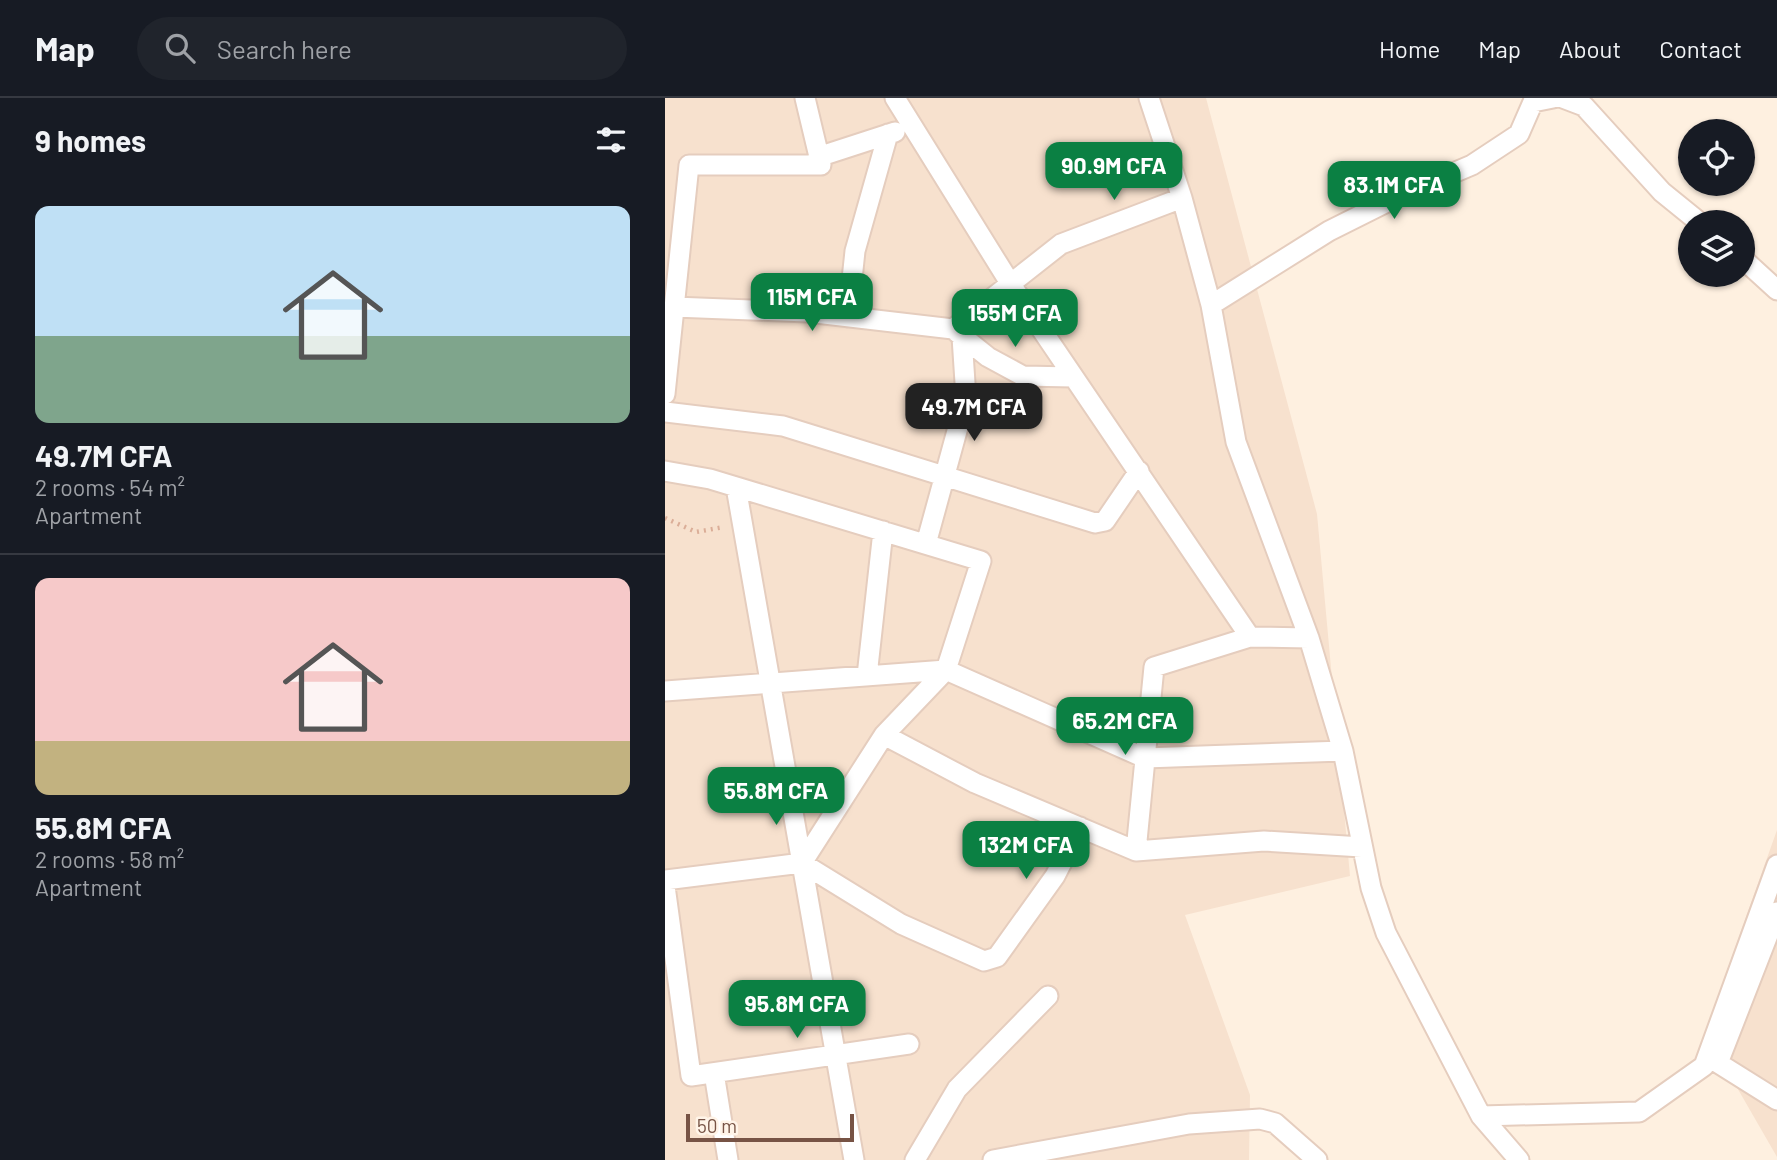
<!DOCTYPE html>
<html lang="en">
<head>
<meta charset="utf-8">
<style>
	body { margin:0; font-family:Barlow,sans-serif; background:#20242c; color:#f1f3f6; height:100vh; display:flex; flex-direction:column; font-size:26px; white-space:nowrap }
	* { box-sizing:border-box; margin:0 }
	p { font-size:23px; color:#9ea1a6 }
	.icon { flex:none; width:38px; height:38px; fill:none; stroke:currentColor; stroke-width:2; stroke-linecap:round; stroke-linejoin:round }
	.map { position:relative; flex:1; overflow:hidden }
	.details { display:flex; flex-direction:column; background:#171b24; width:665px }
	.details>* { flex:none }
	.tools { position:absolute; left:1013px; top:21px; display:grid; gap:14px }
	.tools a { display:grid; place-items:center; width:77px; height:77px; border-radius:50%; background:#171b24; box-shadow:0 2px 5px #0004; font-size:35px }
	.scale { position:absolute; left:21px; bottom:18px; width:168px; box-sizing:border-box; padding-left:7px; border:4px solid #775345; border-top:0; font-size:19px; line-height:24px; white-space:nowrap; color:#775345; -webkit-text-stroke:5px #fff4e8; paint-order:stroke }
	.price { position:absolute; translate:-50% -60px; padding:0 16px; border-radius:14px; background:#0b8043; color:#fff; font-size:23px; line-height:46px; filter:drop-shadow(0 2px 4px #0008) }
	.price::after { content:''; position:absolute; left:50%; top:42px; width:21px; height:16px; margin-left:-10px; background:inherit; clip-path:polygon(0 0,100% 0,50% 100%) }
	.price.on { background:#222; color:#fff }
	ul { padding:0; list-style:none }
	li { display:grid; align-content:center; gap:14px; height:371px; padding:0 35px }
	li+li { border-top:2px solid #363941 }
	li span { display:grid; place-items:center; height:217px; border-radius:14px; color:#555 }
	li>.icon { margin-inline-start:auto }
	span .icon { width:126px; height:126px; fill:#fffc; stroke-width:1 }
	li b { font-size:30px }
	h2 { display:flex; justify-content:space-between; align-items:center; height:84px; padding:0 35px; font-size:30px }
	header { display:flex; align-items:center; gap:42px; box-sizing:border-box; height:98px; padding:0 35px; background:#171b24; border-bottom:2px solid #363941 }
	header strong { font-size:33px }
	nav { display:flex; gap:38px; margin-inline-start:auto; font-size:24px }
	.search { width:490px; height:63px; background:#20242c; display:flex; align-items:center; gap:18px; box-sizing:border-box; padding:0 24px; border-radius:38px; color:#9ea1a6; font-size:26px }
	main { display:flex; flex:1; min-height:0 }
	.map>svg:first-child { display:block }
</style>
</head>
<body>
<header>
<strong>Map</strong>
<div class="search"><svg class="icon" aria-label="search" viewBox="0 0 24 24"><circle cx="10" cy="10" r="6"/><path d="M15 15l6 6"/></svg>Search here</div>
<nav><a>Home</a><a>Map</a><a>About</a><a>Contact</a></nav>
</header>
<main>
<section class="details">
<h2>9 homes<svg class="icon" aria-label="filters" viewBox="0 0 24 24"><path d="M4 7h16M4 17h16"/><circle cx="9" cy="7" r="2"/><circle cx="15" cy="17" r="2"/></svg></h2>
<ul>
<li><span style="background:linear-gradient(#bfe0f5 60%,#7fa58c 0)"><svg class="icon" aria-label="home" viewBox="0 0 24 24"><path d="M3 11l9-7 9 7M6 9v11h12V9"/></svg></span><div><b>49.7M CFA</b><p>2 rooms · 54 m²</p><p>Apartment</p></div></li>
<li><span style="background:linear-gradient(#f6c9c9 75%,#c2b280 0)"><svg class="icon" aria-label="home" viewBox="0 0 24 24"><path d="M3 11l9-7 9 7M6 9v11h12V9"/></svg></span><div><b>55.8M CFA</b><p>2 rooms · 58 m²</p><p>Apartment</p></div></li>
</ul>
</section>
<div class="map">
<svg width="1112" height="1062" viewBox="0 0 1112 1062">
	<rect width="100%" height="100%" fill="#fef0e0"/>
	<path fill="#f7e1ce" d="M0,0H541L652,416L685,778L520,817L585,997L584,1062H0Z
		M1112,732V1059L1040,934Z"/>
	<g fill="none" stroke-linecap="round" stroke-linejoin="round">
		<g stroke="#e5cdbe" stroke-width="23">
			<path id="minor" d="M230,0L345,185L585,539
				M484,0L517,100L546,207L571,344L644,540L678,653L706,790L721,835L816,1018L854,1062
				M898,0L919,8L997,94L1034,124
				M153,59L230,34
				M1078,161L1112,192
				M546,207L664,133L734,98L807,67L854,36L868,4L888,0
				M9,209L142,214L288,231L323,259L358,278L408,279
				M183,219L190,153L223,36
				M288,231L396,146L517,100
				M0,296L24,67H156L140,0
				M0,314L118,328L430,425L440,423L474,373
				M0,373L45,381L316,463L281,572L219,637L137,765
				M71,389L189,1062
				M261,446L301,300L297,239
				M202,578L218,433
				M0,593L281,572L480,660L678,653
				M219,637L310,685L471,753L599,743L697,749
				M471,753L489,569L585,539L644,540
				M0,782L137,765L236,826L319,863L332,859L390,778L415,729
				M0,788L26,978L244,946
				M1112,814L1053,965L1112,1002
				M49,975L63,1062
				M816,1018L974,1014L1039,968L1112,767
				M250,1062L292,991L383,898
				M328,1062L524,1026L595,1021L610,1025L652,1062"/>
		</g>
		<path stroke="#dbae98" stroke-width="4.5" stroke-dasharray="2 5" stroke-linecap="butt" d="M0,420L31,434L59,429"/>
		<use href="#minor" stroke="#fff" stroke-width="19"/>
	</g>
</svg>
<div class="tools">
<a><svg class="icon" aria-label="locate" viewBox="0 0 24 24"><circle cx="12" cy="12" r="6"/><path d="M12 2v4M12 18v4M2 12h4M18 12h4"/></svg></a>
<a><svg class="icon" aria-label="layers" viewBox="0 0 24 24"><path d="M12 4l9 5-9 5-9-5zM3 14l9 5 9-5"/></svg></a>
</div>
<div class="scale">50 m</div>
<b class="price" style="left:449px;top:104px">90.9M CFA</b>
<b class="price" style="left:729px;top:123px">83.1M CFA</b>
<b class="price" style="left:147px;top:235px">115M CFA</b>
<b class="price" style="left:350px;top:251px">155M CFA</b>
<b class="price on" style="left:309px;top:345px">49.7M CFA</b>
<b class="price" style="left:460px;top:659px">65.2M CFA</b>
<b class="price" style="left:111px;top:729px">55.8M CFA</b>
<b class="price" style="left:361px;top:783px">132M CFA</b>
<b class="price" style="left:132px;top:942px">95.8M CFA</b>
</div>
</main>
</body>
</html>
